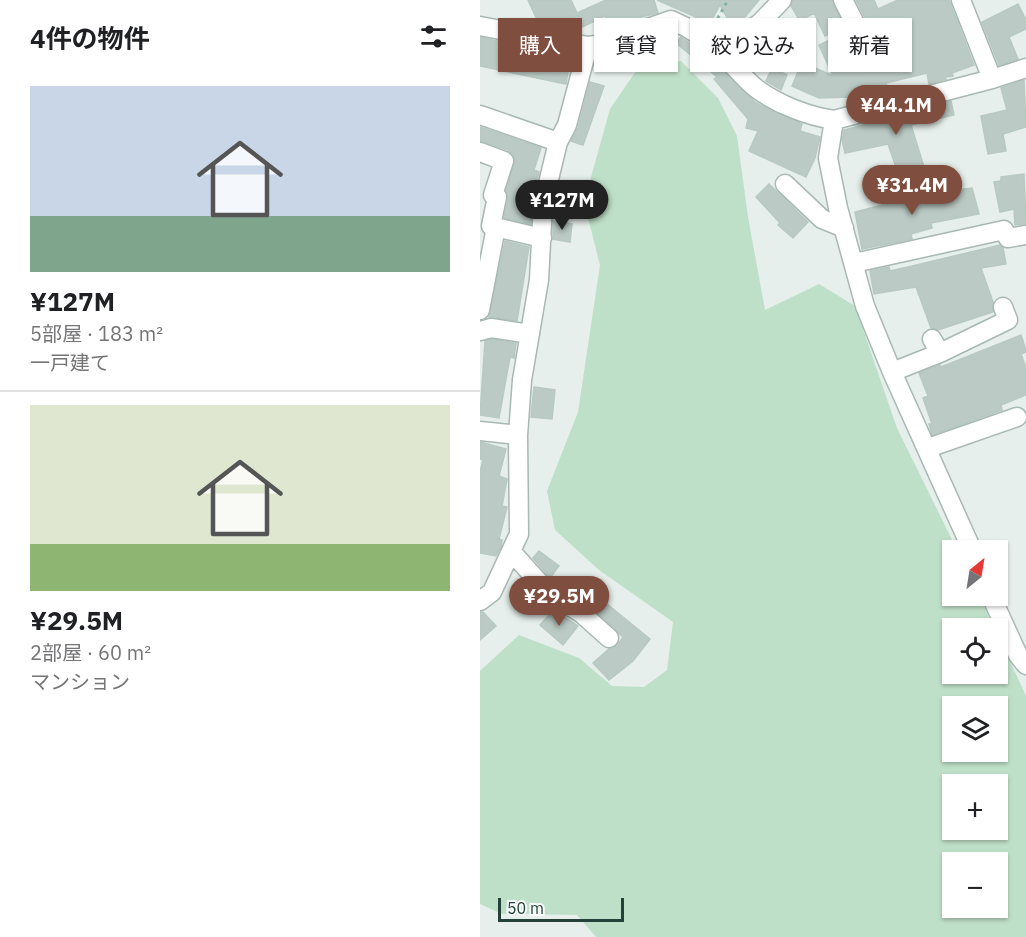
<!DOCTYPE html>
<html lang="ja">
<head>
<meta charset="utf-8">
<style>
	body { margin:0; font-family:"IBM Plex Sans","Noto Sans JP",sans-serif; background:#f6f6f6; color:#202124; height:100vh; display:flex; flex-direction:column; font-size:22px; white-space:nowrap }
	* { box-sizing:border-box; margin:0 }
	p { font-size:20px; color:#757577 }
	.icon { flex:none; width:33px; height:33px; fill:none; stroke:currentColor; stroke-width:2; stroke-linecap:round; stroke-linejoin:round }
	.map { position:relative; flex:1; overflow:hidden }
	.panel { display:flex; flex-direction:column; background:#fff; width:480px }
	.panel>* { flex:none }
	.top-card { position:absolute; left:18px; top:18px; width:438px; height:54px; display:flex; gap:12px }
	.needle { width:39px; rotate:30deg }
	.fabs { position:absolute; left:462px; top:540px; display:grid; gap:12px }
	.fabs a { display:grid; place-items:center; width:66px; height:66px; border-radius:0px; background:#fff; box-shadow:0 2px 4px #0004; font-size:30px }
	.scale { position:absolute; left:18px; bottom:15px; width:126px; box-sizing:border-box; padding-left:6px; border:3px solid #24423a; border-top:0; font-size:16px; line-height:21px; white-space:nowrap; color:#24423a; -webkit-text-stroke:4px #f7fbf9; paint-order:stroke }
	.price { position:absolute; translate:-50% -51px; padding:0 14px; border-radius:21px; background:#7f4e3f; color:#fff; font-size:20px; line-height:39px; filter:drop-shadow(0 2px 3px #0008) }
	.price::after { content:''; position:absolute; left:50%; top:36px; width:18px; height:14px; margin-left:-9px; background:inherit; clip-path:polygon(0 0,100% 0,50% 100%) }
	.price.selected { background:#222; color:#fff }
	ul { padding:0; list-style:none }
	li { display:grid; align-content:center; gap:12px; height:318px; padding:0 30px }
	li+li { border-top:2px solid #e0e0e0 }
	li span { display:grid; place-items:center; height:186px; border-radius:0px; color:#555 }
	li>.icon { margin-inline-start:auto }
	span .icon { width:108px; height:108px; fill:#fffc; stroke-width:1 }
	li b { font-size:26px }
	h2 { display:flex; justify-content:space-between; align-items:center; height:72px; padding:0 30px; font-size:26px }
	.tag { padding:0 21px; border-radius:0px; background:#fff; box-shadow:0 2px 4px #0004; font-size:21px; line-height:54px }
	.tag.selected { background:#7f4e3f; color:#fff }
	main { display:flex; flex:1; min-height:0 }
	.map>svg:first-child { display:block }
</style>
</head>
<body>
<main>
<section class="panel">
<h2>4件の物件<svg class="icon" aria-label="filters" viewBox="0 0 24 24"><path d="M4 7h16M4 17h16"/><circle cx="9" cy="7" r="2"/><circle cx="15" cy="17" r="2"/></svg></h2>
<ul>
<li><span style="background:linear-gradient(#c9d6e8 70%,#7fa58c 0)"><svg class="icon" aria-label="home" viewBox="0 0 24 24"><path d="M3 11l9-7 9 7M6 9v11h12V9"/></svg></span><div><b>¥127M</b><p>5部屋 · 183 m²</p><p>一戸建て</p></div></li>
<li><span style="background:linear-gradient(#dfe7d0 75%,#8fb573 0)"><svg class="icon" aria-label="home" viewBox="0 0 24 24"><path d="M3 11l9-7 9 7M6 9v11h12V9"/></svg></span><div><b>¥29.5M</b><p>2部屋 · 60 m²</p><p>マンション</p></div></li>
</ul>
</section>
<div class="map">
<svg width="546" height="937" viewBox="0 0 546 937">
	<rect width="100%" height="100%" fill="#e6efeb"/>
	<path fill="#bfe0c8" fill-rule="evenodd" d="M201,61L238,98L257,136L268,217L285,310L339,284L375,306L417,428L477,550H472V596H499L514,628H472V674H518V635L546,696V937H116L97,915L22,914L0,904V671L39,635L99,658L132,686L164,687L187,670L193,622L119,570L75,530L67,491L98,412L120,265L104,202L130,109L158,68ZM472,706H518V752H472ZM472,784H518V830H472ZM472,862H518V908H472Z"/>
	<path fill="#bbcac4" stroke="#b8c9c2" stroke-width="1.5" d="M48,0H91L97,13L126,0H174L178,13L161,17L132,31L125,16L92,32L87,20L71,28L60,26Z
		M177,0H279L265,17L251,25L240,5L228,27L215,19L216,17Z
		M313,0H352L364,27L345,36L334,13L320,21L311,6Z
		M376,0H394L398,9L418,0H469L494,65L472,73L473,76L465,77L466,79L449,84L447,73L406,83L410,94L392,98L390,90L371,97L339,98L312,86L322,62L353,76L339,45L356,37L372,72L404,61L402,55L424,50L410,19L390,28Z
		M538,4L546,20V29L529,37L538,59L519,65L502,22Z
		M185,34L190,49L173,54L169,41Z
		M0,37L73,54L91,55L86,84L0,66Z
		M201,37L228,56L276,103L322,124L320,131L340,137L335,158L326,177L269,151L278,131L266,128L268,119L234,79L237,77L196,43Z
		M292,68L307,75L301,90L286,81Z
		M544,80L546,127L523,134L526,151L508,154L501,116L527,110L521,88Z
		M110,82L124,86L103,145L91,141L98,128Z
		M471,101L474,115L431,125L444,167L419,176L408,144L365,153L362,140L364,130Z
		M0,127L61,148L54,170L59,172L47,217L51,218V224L24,218L28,199L26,191L35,158L28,150L0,141Z
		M544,174L546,224L535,225L534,209L520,212L514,182L521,181V177Z
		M289,184L328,222L313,238L298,225L300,223L276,197Z
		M492,188L499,214L451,223L452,228L431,234L432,239L382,249L375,212L444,194Z
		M73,221L92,224L90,242L73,239Z
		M25,241L49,247L37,321L9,317Z
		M520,245L523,248L526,264L501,268L513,302V312L458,330L451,328L436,287L394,294L390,271L409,267L410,271L428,267Z
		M541,335L546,350V352L541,354L546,368V395L521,405L522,410L452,435L449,424H452L443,398L448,396L439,373L460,365L461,367Z
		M12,339L36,343L34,358L30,357L19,418L0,415L5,341Z
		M54,387L75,390L72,419L51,417Z
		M0,442L26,449L19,476L27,479L22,506L27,507L19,539L22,540L21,547L16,556L0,553V472L3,460L0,459Z
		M59,551L79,566L70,578L53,558Z
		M121,599L170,639L153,661L129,680L113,663L129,649L137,646L143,637L113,609Z
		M74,610L98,626L83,645L60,625Z
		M0,612H3L16,626L0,640Z"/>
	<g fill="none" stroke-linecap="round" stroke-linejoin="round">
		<g stroke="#a8b8b2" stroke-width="21">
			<path id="minor" d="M363,0L387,47
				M481,0L512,79
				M0,26L108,46L147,41L168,28L191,20C210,28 226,38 241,53C253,64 264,79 277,89C299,105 328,116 354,120L512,79L546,68
				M239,51L280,23L302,0
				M0,115L78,142
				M354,120L348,158L358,208L385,306L412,372L492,550
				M0,152L24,161L13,195L17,197L11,226L62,238
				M305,184L342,219L364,228
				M374,263L524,230L528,238L546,235
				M0,310L16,227
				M0,331L11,328L50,334
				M452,339L460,353L528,320L523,307
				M412,372L460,353
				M0,431L38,435
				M448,448L537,417
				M31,551L64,588L76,598L101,613L129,638
				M511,596L538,655L546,665
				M0,601L12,592L39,534L38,435L42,380L59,280L63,204L78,142L87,125L108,46"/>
		</g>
		<path stroke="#86b3a5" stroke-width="3" stroke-dasharray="3 4.5" stroke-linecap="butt" d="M234,25L248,0"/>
		<use href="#minor" stroke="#fff" stroke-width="18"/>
	</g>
</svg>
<div class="fabs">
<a><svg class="needle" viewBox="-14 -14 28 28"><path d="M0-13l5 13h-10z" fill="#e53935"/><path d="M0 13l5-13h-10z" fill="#757577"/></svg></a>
<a><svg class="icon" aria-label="locate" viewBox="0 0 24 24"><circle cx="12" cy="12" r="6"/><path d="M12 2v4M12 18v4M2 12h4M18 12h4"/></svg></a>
<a><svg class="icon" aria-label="layers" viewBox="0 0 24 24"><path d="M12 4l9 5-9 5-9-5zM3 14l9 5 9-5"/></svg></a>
<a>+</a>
<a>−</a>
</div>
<div class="scale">50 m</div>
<b class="price" style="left:416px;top:136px">¥44.1M</b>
<b class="price" style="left:432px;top:216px">¥31.4M</b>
<b class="price selected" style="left:82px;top:231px">¥127M</b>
<b class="price" style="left:79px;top:627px">¥29.5M</b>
<div class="top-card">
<a class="tag selected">購入</a>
<a class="tag">賃貸</a>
<a class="tag">絞り込み</a>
<a class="tag">新着</a>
</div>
</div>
</main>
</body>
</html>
